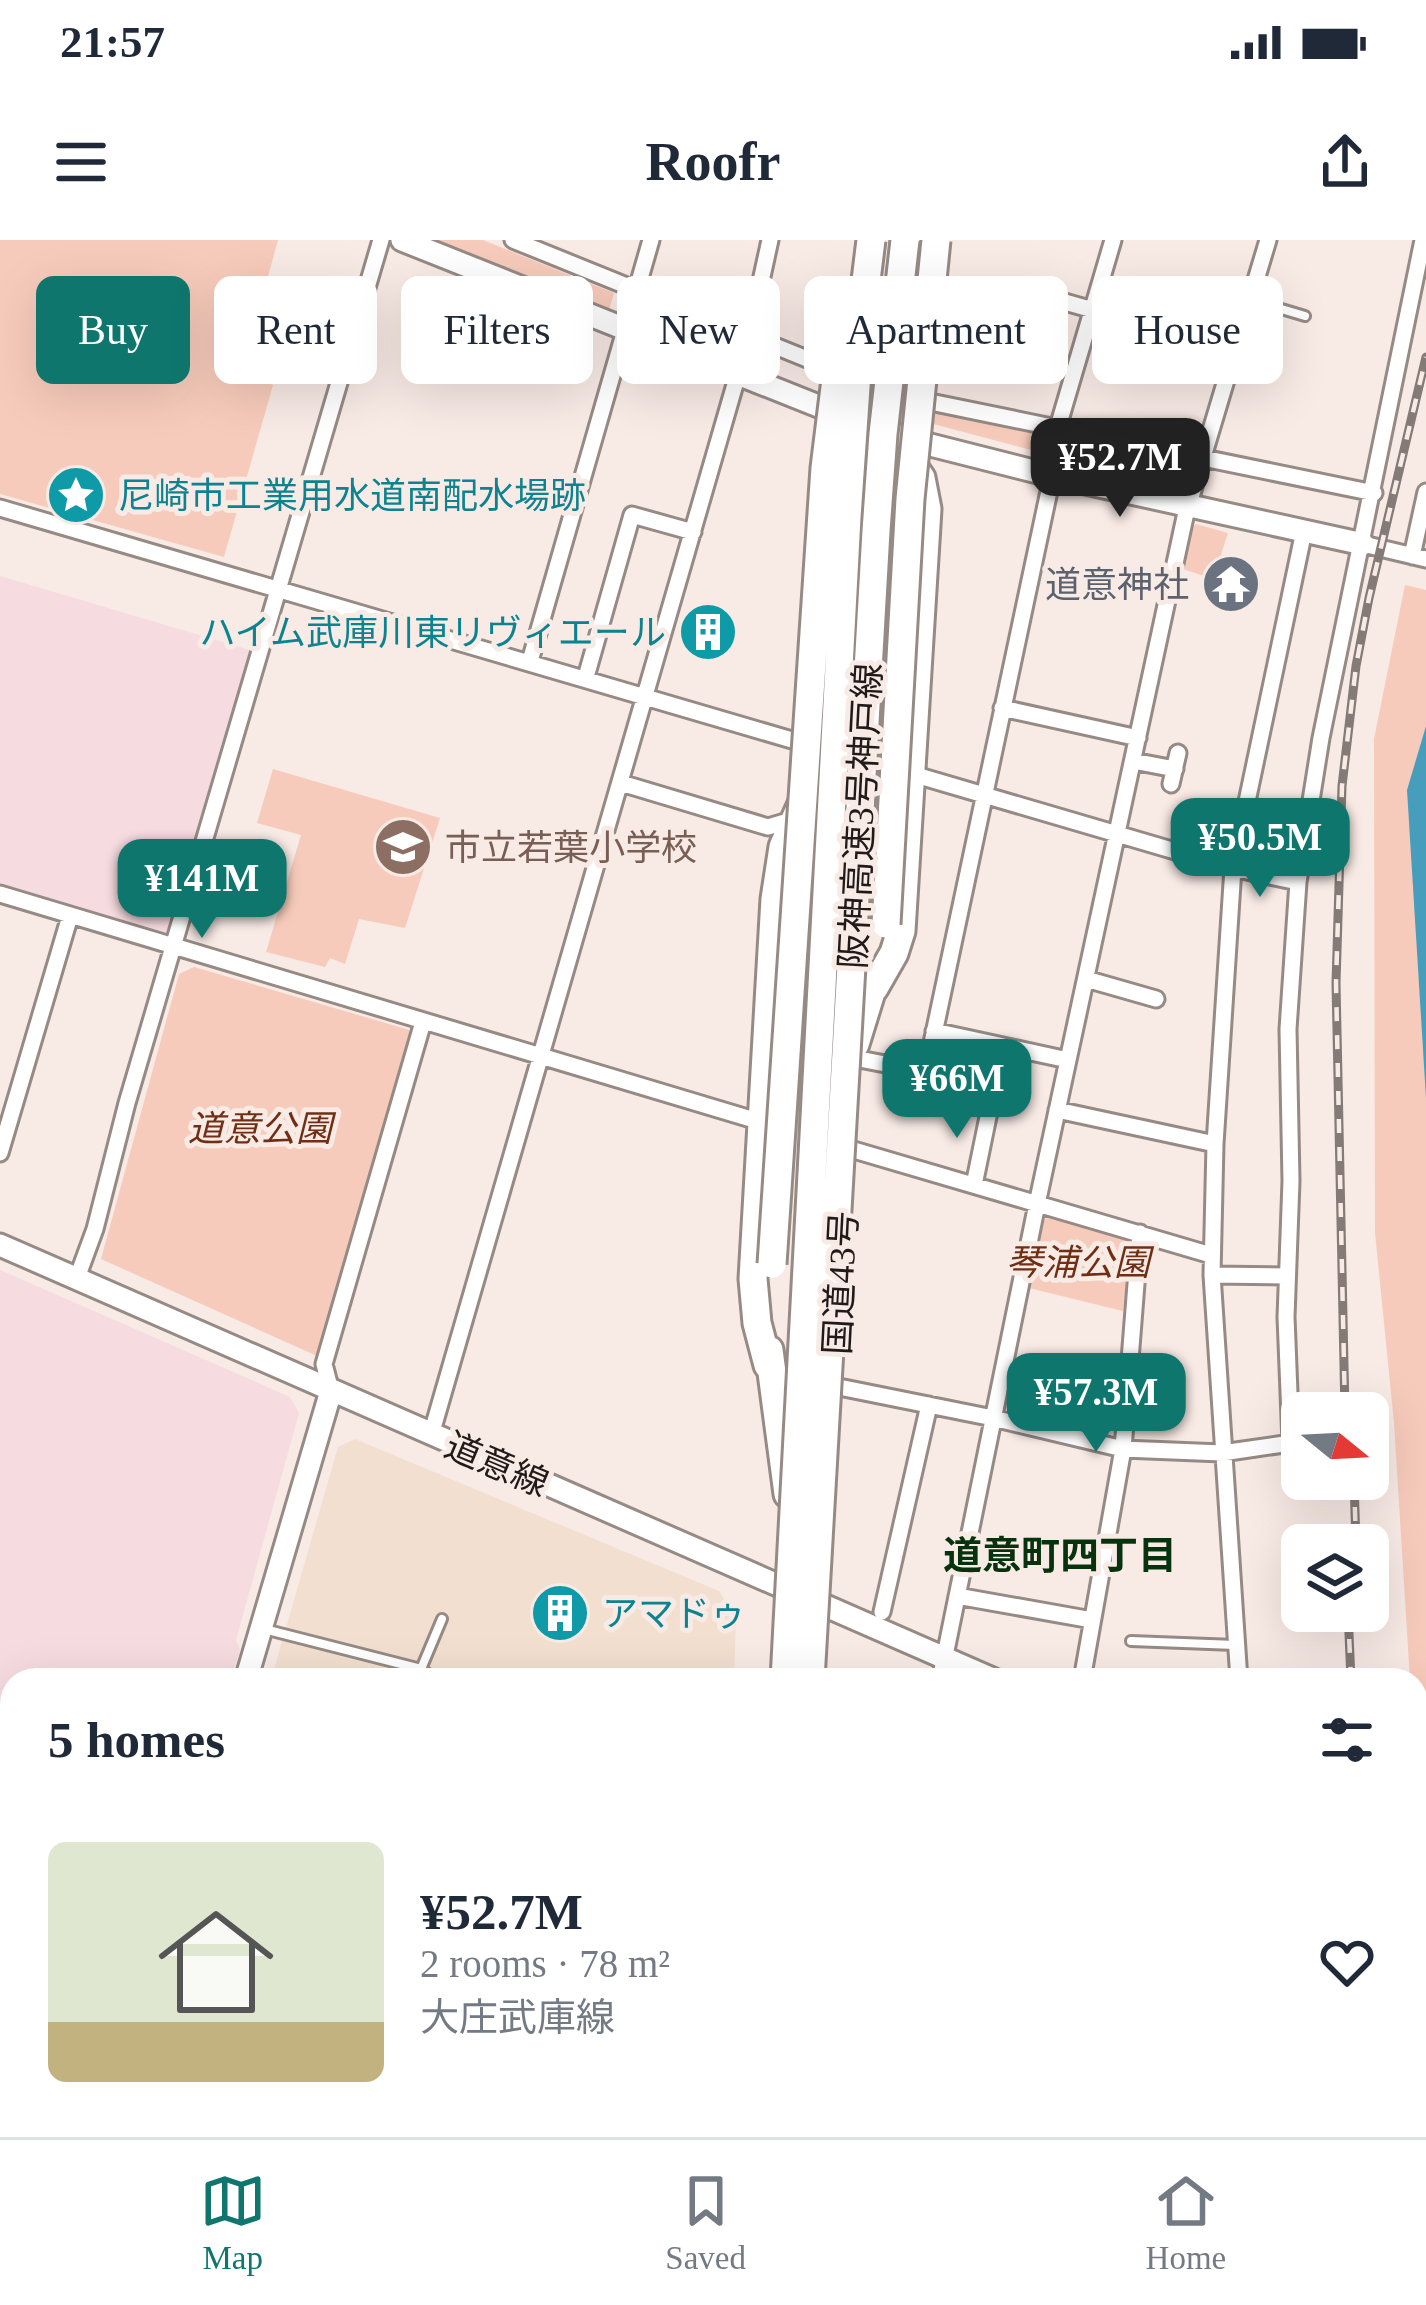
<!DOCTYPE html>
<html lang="en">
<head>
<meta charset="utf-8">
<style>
	body { margin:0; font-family:"Times New Roman","Noto Sans JP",serif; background:#f2f2f3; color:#1f2937; height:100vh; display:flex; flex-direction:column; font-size:45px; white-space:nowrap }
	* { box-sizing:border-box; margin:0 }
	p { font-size:39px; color:#747a83 }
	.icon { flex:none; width:66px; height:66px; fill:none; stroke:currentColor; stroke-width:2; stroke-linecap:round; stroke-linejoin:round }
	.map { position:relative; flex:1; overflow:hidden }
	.panel { position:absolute; left:0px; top:1428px; width:1428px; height:471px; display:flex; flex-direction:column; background:#fff; border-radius:36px 36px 0 0; box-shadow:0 12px 48px #0002 }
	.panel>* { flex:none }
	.guide { position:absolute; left:36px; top:36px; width:1356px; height:108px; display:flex; gap:24px }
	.needle { width:78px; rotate:108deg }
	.buttons { position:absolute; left:1281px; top:1152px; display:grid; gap:24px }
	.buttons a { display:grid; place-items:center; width:108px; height:108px; border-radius:18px; background:#fff; box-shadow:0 12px 48px #0002; font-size:60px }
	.price { position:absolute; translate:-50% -102px; padding:0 27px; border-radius:24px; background:#0f766e; color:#fff; font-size:39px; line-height:78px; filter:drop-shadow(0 3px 6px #0008) }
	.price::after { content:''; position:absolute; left:50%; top:72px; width:36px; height:27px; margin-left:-18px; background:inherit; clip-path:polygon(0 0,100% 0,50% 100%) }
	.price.active { background:#222; color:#fff }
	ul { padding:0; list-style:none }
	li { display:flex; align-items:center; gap:36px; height:300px; padding:0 48px }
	li span { display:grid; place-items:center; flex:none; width:336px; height:240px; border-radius:18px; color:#555 }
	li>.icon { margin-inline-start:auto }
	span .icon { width:144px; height:144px; fill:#fffc; stroke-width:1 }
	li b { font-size:51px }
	h2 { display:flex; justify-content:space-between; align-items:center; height:144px; padding:0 48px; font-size:51px }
	.pill { padding:0 42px; border-radius:18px; background:#fff; box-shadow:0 12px 48px #0002; font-size:42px; line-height:108px }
	.pill.active { background:#0f766e; color:#fff }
	.status { display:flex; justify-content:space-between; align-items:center; height:84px; padding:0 60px; background:#fff; direction:ltr }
	.status svg { height:33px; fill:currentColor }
	header { display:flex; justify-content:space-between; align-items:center; height:156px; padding:0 48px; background:#fff; font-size:54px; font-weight:600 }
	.dock { display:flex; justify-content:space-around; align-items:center; height:168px; border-top:3px solid #e0e1e3; background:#fff; font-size:33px; color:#747a83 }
	.dock a { display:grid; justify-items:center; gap:6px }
	.dock .active { color:#0f766e }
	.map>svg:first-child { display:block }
</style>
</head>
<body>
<div class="status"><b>21:57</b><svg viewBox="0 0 49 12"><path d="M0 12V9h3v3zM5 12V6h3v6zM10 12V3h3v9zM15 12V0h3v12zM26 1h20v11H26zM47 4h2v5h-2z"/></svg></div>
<header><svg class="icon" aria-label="menu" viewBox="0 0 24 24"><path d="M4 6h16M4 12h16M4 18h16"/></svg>Roofr<svg class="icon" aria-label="share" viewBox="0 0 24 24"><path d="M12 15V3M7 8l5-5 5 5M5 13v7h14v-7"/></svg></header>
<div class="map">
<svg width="1426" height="1897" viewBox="0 0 1426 1897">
	<rect width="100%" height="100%" fill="#f8eae5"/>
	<path fill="#f3dfd0" d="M355,1199L719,1351L736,1377L734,1440H271L338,1207Z"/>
	<path fill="#f6dbe0" d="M0,336L253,411L173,686L164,693L0,645Z
		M0,1030L290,1157L299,1173L236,1400L240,1410L231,1440H12V1887H108V1897H0Z"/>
	<path fill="#f7cbbb" d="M0,0H278L242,131L273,145L224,317L0,254Z
		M434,0H483L614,53L608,74Z
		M642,63L731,100L725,120L635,83Z
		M923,167L1046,193L1040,209L1035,211L922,181Z
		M1196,284L1228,293L1213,339L1183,329L1191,289Z
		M1405,345L1426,350V1532L1416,1528V1440H1410L1394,1183L1375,993L1374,499Z
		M273,529L440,578L405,688L359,679L345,724L330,718L325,727L266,712L301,595L257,583Z
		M194,727L413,791L317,1116L101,1019L179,734Z
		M1051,976L1125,997L1130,1005L1123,1071L1029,1048L1042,981Z"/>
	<path fill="#469ebc" d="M1426,486V858L1407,550Z"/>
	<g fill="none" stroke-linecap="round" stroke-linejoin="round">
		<g stroke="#968a85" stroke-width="14">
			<path id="lane" d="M1251,60L1305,76
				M264,1389L421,1429L431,1436L430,1440
				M1131,1401L1235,1405
				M421,1429L442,1379"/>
		</g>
		<g stroke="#968a85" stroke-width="21">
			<path id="street" d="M513,0L896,155L1374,253
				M1012,47L1093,70
				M0,268L809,505
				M1363,304L1426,319
				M1412,316L1426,252
				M530,421L651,0
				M586,437L632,275L693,292
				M1002,468L1138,498
				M1133,521L1175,529
				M909,533L1233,628L1298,642
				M621,543L768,587L822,571
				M1171,544L1178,513
				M0,654L761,882
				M1086,739L1156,759
				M934,791L1068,820
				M854,818L911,829L929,817L1049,251L1058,187L1113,0
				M1057,870L1215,904
				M847,908L1211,1015
				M0,913L70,676
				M974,945L990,867
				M1212,1035L1286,1036
				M77,1038L95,989L127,863L381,0
				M834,1146L993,1178L1123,1209L1222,1213L1291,1203L1286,1077L1291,941L1288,789L1298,642L1321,498L1423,0
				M331,1151L324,1124L423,782
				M1056,1192L1067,1139
				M431,1195L749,96L770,0
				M957,1356L1092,1380
				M882,1372L929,1165
				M940,1440L1037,964L1185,277L1268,0
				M1082,1440L1123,1209L1140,993
				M1239,1440L1212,1035L1215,904L1233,628L1304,291
				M880,1887L907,1897
				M1141,1887L1177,1897
				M830,1897L831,1887
				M1285,1897L1288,1887
				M1339,1897L1340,1887"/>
		</g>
		<g stroke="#968a85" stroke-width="27">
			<path id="secondary" d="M402,0L891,195L1049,235L1363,304
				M0,1005L995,1440
				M246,1440L331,1151
				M1416,1624L1426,1628
				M524,1887L558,1897
				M126,1897L127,1887"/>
		</g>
		<g stroke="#968a85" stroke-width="33">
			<path id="highway" d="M874,748L894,713L901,691L927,269L921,238L891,195
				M855,804L876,736
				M769,1110L788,1254
				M768,1125L757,1083L753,1039L775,659L783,607L826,510
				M762,1897V1887
				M788,1897V1887"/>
		</g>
		<use href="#lane" stroke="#fff" stroke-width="8"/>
		<use href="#street" stroke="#fff" stroke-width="15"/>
		<use href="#secondary" stroke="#fff" stroke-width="21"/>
		<use href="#highway" stroke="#fff" stroke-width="27"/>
		<g stroke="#847b77" stroke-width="9">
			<path id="rail" d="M1345,1173L1336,743L1342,546L1356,426L1369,358L1426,117
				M1354,1239L1356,1305
				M1348,1371L1351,1440
				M1364,1897V1887"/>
		</g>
		<use href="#rail" stroke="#f8eae5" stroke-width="4.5" stroke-dasharray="14" stroke-linecap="butt"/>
		<g stroke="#968a85" stroke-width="33" stroke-linecap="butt">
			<path id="highway-bridge" d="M886,684L910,259L936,0
				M772,1024L825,228L843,83
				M785,1440L847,277L860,89L871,0
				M810,1440L876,291L883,194L905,0"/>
		</g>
		<use href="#highway-bridge" stroke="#fff" stroke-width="27"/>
	</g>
	<defs>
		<g id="sight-disc" transform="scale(3)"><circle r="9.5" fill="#0f9aa8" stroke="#f8eae5"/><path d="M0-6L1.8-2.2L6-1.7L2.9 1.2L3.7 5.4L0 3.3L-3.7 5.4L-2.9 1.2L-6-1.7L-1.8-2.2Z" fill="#fff"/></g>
		<g id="temple-disc" transform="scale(3)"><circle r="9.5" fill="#6b7280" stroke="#f8eae5"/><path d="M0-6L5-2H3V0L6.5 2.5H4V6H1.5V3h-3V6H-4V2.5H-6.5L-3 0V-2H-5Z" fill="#fff"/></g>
		<g id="building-disc" transform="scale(3)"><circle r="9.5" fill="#0f9aa8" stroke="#f8eae5"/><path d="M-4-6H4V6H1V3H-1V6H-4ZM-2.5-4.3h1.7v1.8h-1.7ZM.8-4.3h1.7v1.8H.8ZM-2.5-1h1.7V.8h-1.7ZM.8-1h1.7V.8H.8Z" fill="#fff"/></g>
		<g id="school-disc" transform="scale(3)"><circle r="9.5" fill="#8d6e63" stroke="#f8eae5"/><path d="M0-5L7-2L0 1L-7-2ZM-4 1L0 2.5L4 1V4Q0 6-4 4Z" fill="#fff"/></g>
	</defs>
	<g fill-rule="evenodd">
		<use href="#sight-disc" x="76" y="255"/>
		<use href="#temple-disc" x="1231" y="344"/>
		<use href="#building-disc" x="708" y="392"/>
		<use href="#school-disc" x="403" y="607"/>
		<use href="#building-disc" x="560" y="1373"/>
	</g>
	<g text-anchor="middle" stroke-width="10" stroke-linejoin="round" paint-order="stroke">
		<g font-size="36" fill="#0d838f" stroke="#f8eae5" text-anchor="start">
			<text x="118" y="268">尼崎市工業用水道南配水場跡</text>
			<text x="666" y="405" text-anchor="end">ハイム武庫川東リヴィエール</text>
			<text x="602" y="1386">アマドゥ</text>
		</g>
		<g font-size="36" fill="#5b616d" stroke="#f8eae5" text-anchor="end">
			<text x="1189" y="357">道意神社</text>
		</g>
		<g font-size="36" fill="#201b19" stroke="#f8eae5">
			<text transform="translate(860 576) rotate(-87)" y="13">阪神高速3号神戸線</text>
			<text transform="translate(840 1043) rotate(-87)" y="13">国道43号</text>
			<text transform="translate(497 1224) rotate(23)" y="13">道意線</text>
		</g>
		<g font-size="36" fill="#785e54" stroke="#f8eae5" text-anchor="start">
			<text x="445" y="620">市立若葉小学校</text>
		</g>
		<g font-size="36" font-style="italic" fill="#702f14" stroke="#f8eae5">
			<text x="260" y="901">道意公園</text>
			<text x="1078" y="1035">琴浦公園</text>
		</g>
		<g font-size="39" font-weight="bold" fill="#06330d" stroke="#f8eae5">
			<text x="1060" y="1329">道意町四丁目</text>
		</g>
	</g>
</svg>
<div class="buttons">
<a><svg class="needle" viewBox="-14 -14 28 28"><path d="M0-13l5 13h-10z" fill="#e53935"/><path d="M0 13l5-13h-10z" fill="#747a83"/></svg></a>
<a><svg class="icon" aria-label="layers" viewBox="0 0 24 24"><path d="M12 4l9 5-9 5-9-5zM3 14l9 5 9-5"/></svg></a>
</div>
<b class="price active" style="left:1120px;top:280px">¥52.7M</b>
<b class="price" style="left:1260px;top:660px">¥50.5M</b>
<b class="price" style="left:202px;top:701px">¥141M</b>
<b class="price" style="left:957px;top:901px">¥66M</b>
<b class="price" style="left:1096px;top:1215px">¥57.3M</b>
<div class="guide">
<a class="pill active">Buy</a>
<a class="pill">Rent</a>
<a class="pill">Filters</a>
<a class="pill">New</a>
<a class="pill">Apartment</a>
<a class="pill">House</a>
</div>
<section class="panel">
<h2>5 homes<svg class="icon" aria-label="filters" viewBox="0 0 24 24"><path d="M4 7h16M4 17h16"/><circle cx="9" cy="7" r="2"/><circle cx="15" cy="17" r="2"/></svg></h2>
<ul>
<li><span style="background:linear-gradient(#dfe7d0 75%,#c2b280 0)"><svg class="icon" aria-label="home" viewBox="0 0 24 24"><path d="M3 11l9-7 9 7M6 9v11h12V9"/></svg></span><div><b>¥52.7M</b><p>2 rooms · 78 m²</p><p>大庄武庫線</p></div><svg class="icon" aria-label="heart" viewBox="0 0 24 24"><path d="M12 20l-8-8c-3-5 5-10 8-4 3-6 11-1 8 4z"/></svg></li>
</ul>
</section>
</div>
<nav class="dock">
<a class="active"><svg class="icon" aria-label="map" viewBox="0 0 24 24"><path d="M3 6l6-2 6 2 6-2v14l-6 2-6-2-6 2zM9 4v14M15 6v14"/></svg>Map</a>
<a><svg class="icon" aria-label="saved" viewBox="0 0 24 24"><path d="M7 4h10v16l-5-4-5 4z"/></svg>Saved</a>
<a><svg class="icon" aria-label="home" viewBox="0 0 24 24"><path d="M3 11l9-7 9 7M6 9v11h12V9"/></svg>Home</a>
</nav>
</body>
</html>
